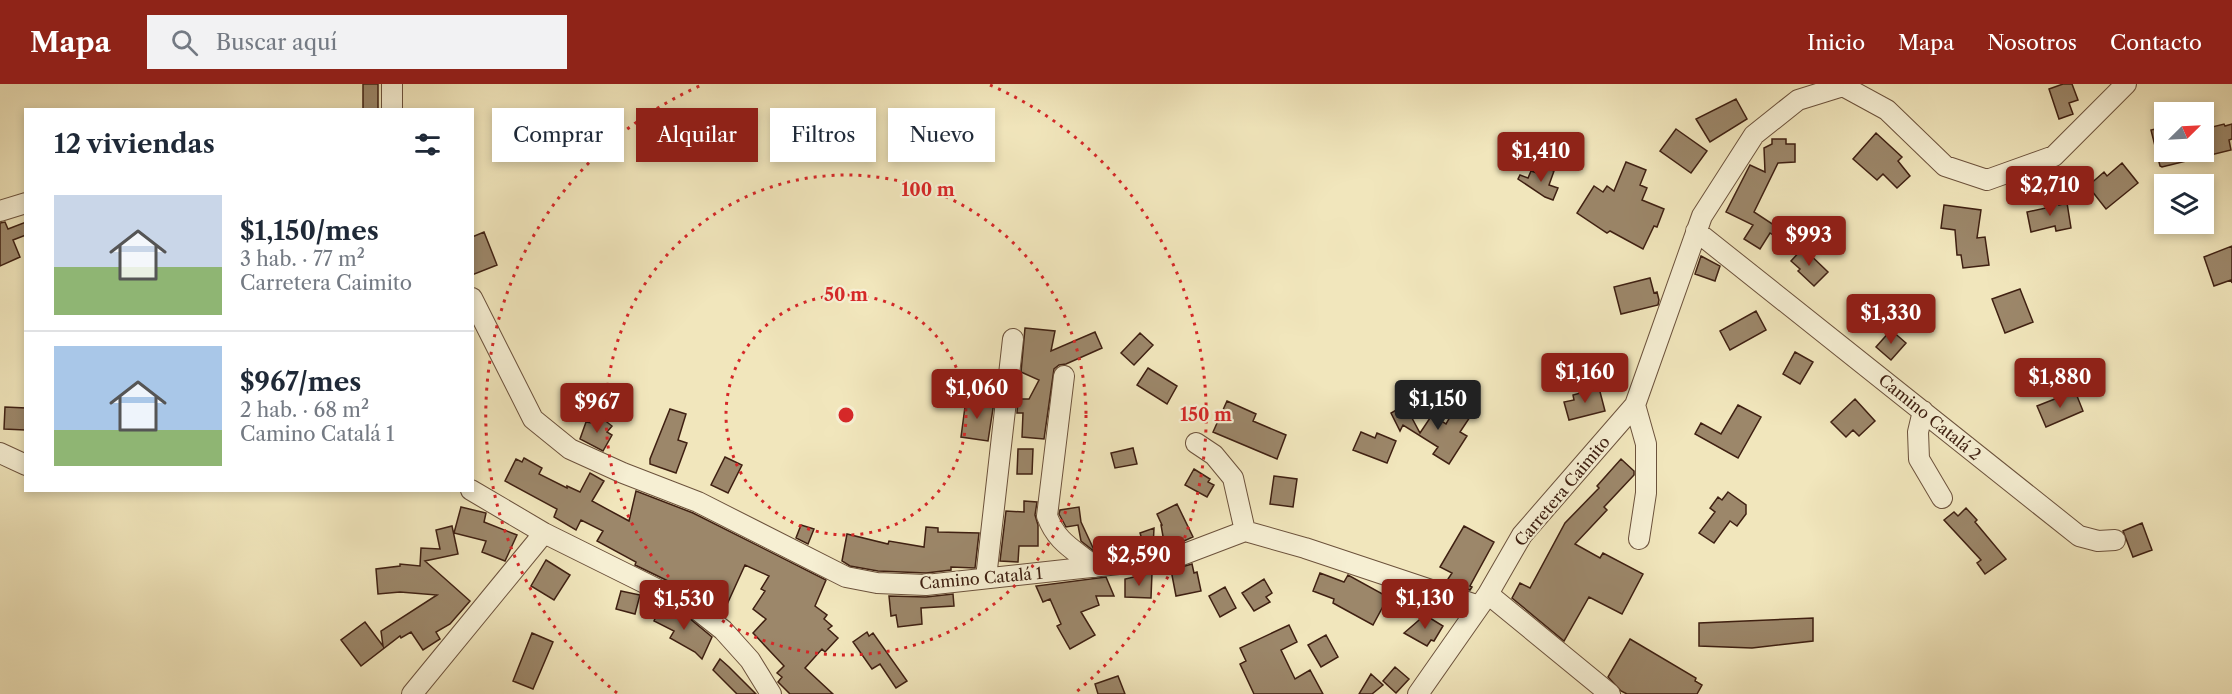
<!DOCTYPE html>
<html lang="es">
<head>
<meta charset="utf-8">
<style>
	body { margin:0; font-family:"Libre Caslon Text",serif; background:#f2f2f3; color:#1f2937; height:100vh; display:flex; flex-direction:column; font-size:22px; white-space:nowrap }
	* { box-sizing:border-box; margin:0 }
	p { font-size:20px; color:#747a83 }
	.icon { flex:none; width:33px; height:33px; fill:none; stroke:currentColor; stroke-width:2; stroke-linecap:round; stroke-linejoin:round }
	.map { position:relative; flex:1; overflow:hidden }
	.sheet { position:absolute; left:24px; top:24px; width:450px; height:384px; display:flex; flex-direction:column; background:#fff; border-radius:0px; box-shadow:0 3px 9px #0003 }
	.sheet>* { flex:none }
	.guide { position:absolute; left:492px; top:24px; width:570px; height:54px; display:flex; gap:12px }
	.needle { width:39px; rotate:66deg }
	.fabs { position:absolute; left:2154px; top:18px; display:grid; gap:12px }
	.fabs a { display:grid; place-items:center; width:60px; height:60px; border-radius:0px; background:#fff; box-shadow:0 3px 9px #0003; font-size:30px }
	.price { position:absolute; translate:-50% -51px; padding:0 14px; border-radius:6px; background:#8f2418; color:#fff; font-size:20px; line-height:39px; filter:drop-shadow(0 2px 3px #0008) }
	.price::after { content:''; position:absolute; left:50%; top:36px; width:18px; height:14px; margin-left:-9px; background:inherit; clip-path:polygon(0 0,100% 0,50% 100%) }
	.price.current { background:#222; color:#fff }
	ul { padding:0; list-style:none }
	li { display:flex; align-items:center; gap:18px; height:150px; padding:0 30px }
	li+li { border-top:2px solid #e0e1e3 }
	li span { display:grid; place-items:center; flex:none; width:168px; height:120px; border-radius:0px; color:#555 }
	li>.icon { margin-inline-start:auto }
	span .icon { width:72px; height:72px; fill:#fffc; stroke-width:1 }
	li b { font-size:26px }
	h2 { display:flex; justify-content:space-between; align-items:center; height:72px; padding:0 30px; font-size:26px }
	.chip { padding:0 21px; border-radius:0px; background:#fff; box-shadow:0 3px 9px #0003; font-size:21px; line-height:54px }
	.chip.current { background:#8f2418; color:#fff }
	header { display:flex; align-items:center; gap:36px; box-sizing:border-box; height:84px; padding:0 30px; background:#8f2418; color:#fff }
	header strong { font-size:28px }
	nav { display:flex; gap:33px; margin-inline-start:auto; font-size:21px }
	.search { width:420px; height:54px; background:#f2f2f3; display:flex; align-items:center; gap:15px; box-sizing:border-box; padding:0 21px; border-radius:0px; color:#747a83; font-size:22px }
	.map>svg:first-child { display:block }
</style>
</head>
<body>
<header>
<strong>Mapa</strong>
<div class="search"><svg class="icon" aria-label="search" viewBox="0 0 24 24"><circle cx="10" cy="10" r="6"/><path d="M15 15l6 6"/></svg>Buscar aquí</div>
<nav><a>Inicio</a><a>Mapa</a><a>Nosotros</a><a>Contacto</a></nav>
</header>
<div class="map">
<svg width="2232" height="610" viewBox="0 0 2232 610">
	<rect width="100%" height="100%" fill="#f1e6bc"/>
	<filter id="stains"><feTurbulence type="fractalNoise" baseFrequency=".00333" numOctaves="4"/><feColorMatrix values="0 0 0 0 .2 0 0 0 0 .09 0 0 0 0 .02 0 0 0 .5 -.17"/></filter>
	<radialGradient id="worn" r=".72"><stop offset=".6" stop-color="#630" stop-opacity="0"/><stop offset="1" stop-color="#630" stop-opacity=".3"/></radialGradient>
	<path fill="#9c876a" stroke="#3f2012" stroke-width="1.5" d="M363,0H378V26H363Z
		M2063,0H2072L2078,16L2069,19L2073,30L2059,35L2049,5Z
		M1736,15L1747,35L1710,58L1696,35Z
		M2224,40L2225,42L2232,40V55L2229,56L2231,66L2162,83L2160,82L2151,46L2164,43V68H2204V48L2212,46V43Z
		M1676,45L1707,67L1691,89L1660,67Z
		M1876,49L1902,73L1898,77L1910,92L1897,104L1883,90L1877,96L1853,75Z
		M1772,55H1786V60H1795V78L1778,79L1754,128L1777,143L1773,151L1770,149L1760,165L1744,155L1753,141L1726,128L1750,81L1765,88L1764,64L1772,60Z
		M1626,78L1646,86L1640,101L1647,104L1642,116L1664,125L1657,143L1654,142L1643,165L1610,147L1607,149L1577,129L1594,102L1603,108L1607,102L1614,107Z
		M2122,79L2138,99L2106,125L2088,102L2104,88L2107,92Z
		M1542,83L1554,87L1549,101L1558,104L1553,116L1545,113L1518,95L1520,91L1528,94L1531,87L1540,90Z
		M2059,116V121L2067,119L2071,144L2056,147L2055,142L2031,148L2027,128L2046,124L2045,119Z
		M1944,121L1981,126L1977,154L1985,153L1989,181L1963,184L1961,171H1957L1955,146L1941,144Z
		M5,138L8,145L26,138V151L13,156L20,173L0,182V139Z
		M484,148L497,181L472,191V153Z
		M2232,162V199L2231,196L2214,202L2204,173Z
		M1803,164L1828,188L1814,202L1798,187L1800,185L1791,177Z
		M1701,172L1720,182L1715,197L1695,190Z
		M1650,194L1654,209L1657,208L1659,216L1658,221L1621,230L1614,203Z
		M2020,205L2033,238L2005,249L1992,215Z
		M1756,227L1766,246L1730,266L1720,247Z
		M1025,244L1055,247L1051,267L1095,248L1102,264L1066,280L1059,281L1054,285L1044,355L1022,353L1023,329H1017L1018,315H1029L1039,296L1021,288Z
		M1891,246L1906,259L1891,276L1876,263Z
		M1140,249L1153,261L1134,281L1121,269Z
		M1795,268L1813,278L1800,300L1783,290Z
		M1148,284L1177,302L1167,320L1137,301Z
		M1599,304L1605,327L1569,336L1564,318L1574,316L1573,311Z
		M2075,307L2083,327L2046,343L2037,322Z
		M966,315L994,318L988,357L961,353Z
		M1855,315L1875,337L1859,352L1853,346L1846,353L1831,338Z
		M1227,317L1256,330L1253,337L1286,351L1277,375L1213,348Z
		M1405,321L1420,349L1432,331L1446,340L1457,321L1472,330L1460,348L1467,352L1449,380L1433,370L1438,363L1403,341L1400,347L1391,329Z
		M1738,321L1761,333L1738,374L1695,350L1701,339L1721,350Z
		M5,323L26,324L25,346L4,345Z
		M670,325L686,330L678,356L687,359L676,389L650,380V375Z
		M603,335L612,342L607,348L612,351L603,367L580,355L586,338L598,340Z
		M1361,348L1375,354L1377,349L1396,357L1387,379L1353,366Z
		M1133,364L1137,380L1115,384L1111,369Z
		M1018,365H1033L1032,390H1017Z
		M725,373L742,381L728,409L711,401Z
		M524,374L542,384L539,390L567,404V402L580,408L590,389L604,397L592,417L629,437L636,407L693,429L826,496L815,522L827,531L824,535L832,542L828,545L838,554L825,568L822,565L805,584L833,610H790L778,598L782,593L777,589L784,582L753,549L766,535L753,525L765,507L761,505L769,492L745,481L724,527L710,520L701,513L635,481L636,478L597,457L603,447L581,436L576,446L554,433L557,425L505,397L516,375L522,378Z
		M1621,375L1634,387V391L1604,423L1607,426L1575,460L1600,474L1603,469L1643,490L1622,530L1589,513L1564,557L1512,514L1520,499L1530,504L1565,439L1599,404L1597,402Z
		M1194,385L1210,395L1208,398L1214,401L1207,413L1185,401Z
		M1274,392L1297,395L1293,423L1270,420Z
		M1728,408L1746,421V430L1737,442L1730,437L1714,459L1699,449L1715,428L1710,424L1718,413L1722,416Z
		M1024,417L1037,418L1035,431L1038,441V462H1019L1018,478L1000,477L1006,427L1024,428Z
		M1177,420L1193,453L1173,462L1170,456L1164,458L1161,441H1162L1157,430Z
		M461,423L486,429L484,438L517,451L505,477L482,468L486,457L454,449Z
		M1079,423L1081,438L1095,468L1081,457L1078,441L1066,443L1059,430L1060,426Z
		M1966,424L1977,436L1975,438L2006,475L1985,490L1977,479L1981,476L1944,436L1954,428L1958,432Z
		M2142,439L2152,466L2133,473L2123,447Z
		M801,441L814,445L808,460L796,454Z
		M452,442L458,470L425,477L470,517L450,540L436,548L440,555L423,566L411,548L401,554L400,552L361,582L341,556L365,538L383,562L381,547L437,511L400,508L378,510L376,485L400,482V480L420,482L421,464L440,465L436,446Z
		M1464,442L1494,458L1470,502L1472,503L1470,506L1446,498L1452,489L1440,483Z
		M926,443L938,444V448L979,449L975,484L951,483V486L926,489L878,487L850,482L842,477L847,450L888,460L889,457L924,463Z
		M1154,444L1153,464L1145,465L1140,449Z
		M546,476L570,491L554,516L531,502Z
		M1192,480L1194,489L1197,488L1201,507L1176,512L1171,486Z
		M1152,489L1151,514L1125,513V495Z
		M1320,489L1344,498L1348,491L1388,513L1373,541L1333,519L1334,515L1313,507Z
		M1106,493L1114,512H1096L1099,521L1081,528L1095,551L1070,565L1057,542L1061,540L1050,515L1043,518L1036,502Z
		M1264,495L1272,509L1266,513L1270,518L1254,527L1242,509Z
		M1225,503L1236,524L1220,533L1209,512Z
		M621,507L640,511L635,530L616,525Z
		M953,510L954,522L921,524L922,540L898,543L896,531L891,532L889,512L926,513Z
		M661,521L689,534L712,553L702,575L695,568L670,554L674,547L654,537Z
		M1425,531L1443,542L1434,557L1431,556L1427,562L1404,549Z
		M1813,534V557L1752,564L1699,562V539Z
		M1289,541L1297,558L1281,566L1295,595L1310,586L1323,610H1254L1240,580L1246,577L1240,564Z
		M867,548L869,552L873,549L907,597L896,604L880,580L872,585L853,558Z
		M532,549L553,558L533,605L513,597Z
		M1326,551L1338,573L1321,583L1308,561Z
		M1630,555L1696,594L1695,597L1702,601L1697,610H1627L1621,607L1608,593Z
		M720,575L729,583L756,610H737L713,586Z
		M1395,583L1409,595L1396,609L1383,597Z
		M1371,590L1383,601L1372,610H1359Z
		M1118,592L1125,610H1098L1095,600Z"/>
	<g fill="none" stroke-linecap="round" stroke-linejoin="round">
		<g stroke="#6c523c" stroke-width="22">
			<path id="minor" d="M392,26V0
				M0,127L26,119
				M1696,147L2079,452L2098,457L2115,456
				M472,214L533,335L570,365L623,389L698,418L846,493L877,499L926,501L1174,474L1245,447L1305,464L1479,522
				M1064,292L1047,432C1057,459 1074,465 1095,483
				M1635,321L1646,360V409L1639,455
				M1923,327L1918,348L1919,375L1942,414
				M1196,359L1214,371L1233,394L1245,447
				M0,369L26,381
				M471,406L544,449L695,524L723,546L750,576L771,610
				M986,494L1013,255
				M1488,510L1610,610
				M412,610L544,449
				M1418,610L1488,510L1522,451L1635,321L1702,132L1754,51L1798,16L1843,2L1887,26L1945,82L1987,96L2054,72L2126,0"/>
		</g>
		<use href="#minor" stroke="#f6efd3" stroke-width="20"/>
	</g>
	<g fill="none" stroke="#d62828" stroke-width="3" stroke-dasharray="3 6">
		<circle cx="846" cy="331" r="120"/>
		<circle cx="846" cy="331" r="240"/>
		<path d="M617 609A360 360 0 0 1 702 1M990 1A360 360 0 0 1 1075 609"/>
	</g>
	<g text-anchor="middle" stroke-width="4.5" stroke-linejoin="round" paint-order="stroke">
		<g font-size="16" fill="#3f2012" stroke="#f6efd3">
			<text transform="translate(1930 333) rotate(39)" y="6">Camino Catalá 2</text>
			<text transform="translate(1562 407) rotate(-50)" y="6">Carretera Caimito</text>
			<text transform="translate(981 494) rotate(-5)" y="6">Camino Catalá 1</text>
		</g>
	</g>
	<circle cx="846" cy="331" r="9" fill="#d62828" stroke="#f6efd3" stroke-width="3"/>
	<g font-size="18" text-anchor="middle" font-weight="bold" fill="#d62828" stroke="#f6efd3" stroke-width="4.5" stroke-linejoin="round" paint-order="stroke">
		<text x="928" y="112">100 m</text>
		<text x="846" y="217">50 m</text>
		<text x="1206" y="337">150 m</text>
	</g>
	<rect width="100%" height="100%" filter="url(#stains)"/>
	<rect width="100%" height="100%" fill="url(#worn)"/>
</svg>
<div class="fabs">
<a><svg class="needle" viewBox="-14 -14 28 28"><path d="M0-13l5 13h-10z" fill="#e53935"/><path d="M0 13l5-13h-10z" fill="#747a83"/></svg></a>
<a><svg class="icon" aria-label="layers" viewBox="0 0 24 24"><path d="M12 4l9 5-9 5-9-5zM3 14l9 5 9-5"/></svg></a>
</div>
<b class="price" style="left:1541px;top:99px">$1,410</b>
<b class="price" style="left:2050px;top:133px">$2,710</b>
<b class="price" style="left:1809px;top:183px">$993</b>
<b class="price" style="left:1891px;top:261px">$1,330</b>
<b class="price" style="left:1585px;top:320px">$1,160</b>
<b class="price" style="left:2060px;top:325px">$1,880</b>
<b class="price" style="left:977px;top:336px">$1,060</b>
<b class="price current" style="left:1438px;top:347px">$1,150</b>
<b class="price" style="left:597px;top:350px">$967</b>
<b class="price" style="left:1139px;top:503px">$2,590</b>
<b class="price" style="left:1425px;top:546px">$1,130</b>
<b class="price" style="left:684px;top:547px">$1,530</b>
<div class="guide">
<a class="chip">Comprar</a>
<a class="chip current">Alquilar</a>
<a class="chip">Filtros</a>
<a class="chip">Nuevo</a>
</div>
<section class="sheet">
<h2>12 viviendas<svg class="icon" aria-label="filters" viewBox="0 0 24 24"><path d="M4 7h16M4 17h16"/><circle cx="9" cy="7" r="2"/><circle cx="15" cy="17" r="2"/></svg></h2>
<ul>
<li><span style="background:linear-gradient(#c9d6e8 60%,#8fb573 0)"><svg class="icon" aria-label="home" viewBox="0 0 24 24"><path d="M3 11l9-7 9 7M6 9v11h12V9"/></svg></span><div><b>$1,150/mes</b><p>3 hab. · 77 m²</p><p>Carretera Caimito</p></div></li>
<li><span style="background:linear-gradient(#a9c7e8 70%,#8fb573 0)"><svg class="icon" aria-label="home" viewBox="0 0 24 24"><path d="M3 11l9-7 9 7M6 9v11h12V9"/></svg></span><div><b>$967/mes</b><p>2 hab. · 68 m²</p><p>Camino Catalá 1</p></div></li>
</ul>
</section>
</div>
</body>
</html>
